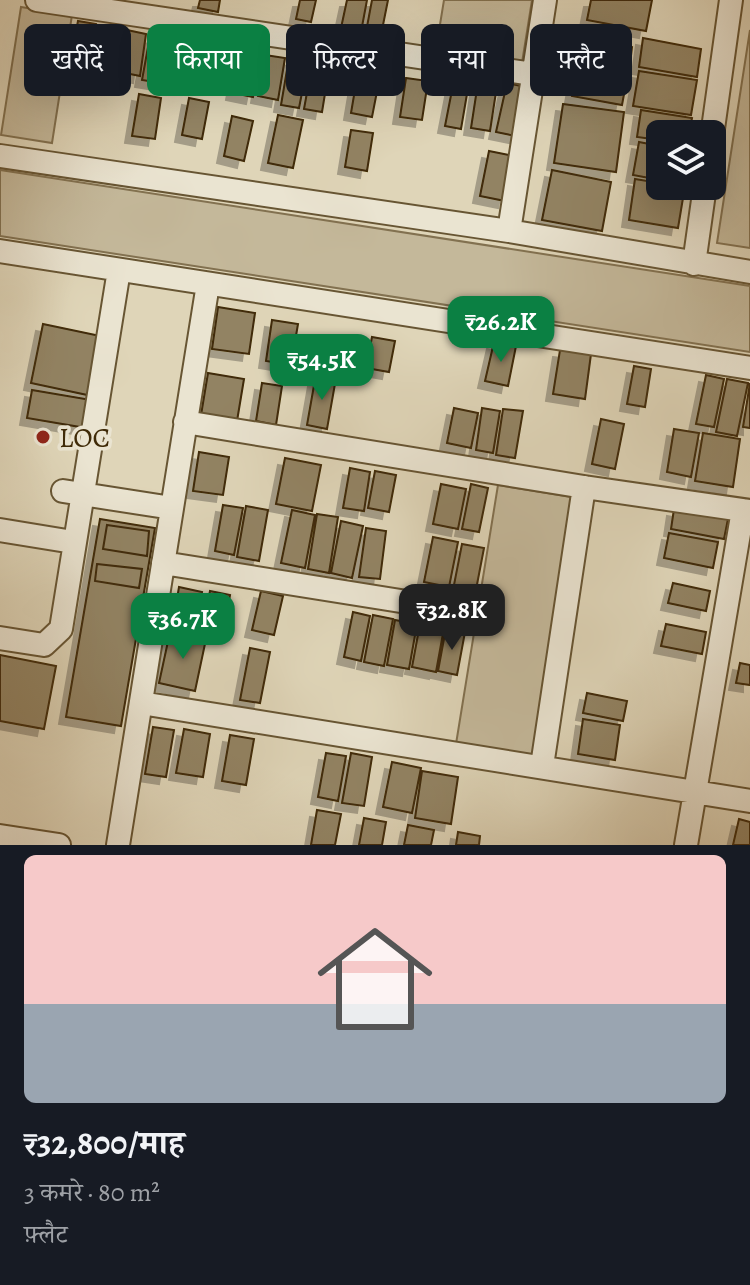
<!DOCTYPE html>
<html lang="hi">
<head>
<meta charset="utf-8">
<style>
	body { margin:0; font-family:Alegreya,"Noto Serif Devanagari",serif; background:#242831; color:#f1f3f6; height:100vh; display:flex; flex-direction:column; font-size:30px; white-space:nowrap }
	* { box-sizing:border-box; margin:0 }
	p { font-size:26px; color:#9ea1a6 }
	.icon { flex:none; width:44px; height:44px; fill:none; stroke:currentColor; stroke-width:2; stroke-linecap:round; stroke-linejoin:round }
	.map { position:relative; height:845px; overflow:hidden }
	.details { display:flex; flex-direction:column; background:#171b24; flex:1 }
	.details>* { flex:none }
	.guide { position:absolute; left:24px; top:24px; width:702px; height:72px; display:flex; gap:16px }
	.controls { position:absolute; left:646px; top:120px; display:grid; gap:16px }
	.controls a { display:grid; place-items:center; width:80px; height:80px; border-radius:12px; background:#171b24; box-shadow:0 8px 32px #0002; font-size:40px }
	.price { position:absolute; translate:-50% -68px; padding:0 18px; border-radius:16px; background:#0b8043; color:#fff; font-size:26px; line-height:52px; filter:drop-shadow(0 2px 4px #0008) }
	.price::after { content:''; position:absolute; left:50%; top:48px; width:24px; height:18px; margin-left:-12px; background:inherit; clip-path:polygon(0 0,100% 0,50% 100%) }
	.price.current { background:#222; color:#fff }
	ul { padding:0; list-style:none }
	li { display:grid; align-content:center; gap:16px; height:424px; padding:0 24px }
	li+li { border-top:2px solid #363941 }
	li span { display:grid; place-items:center; height:248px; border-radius:12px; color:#555 }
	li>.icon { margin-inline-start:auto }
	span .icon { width:144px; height:144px; fill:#fffc; stroke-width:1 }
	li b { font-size:34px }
	.chip { padding:0 28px; border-radius:12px; background:#171b24; box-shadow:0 8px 32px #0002; font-size:28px; line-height:72px }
	.chip.current { background:#0b8043; color:#fff }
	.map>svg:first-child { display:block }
</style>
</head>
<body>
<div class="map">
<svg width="750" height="845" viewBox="0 0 750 845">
	<defs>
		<filter id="shadow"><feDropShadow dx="-7" dy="7" stdDeviation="0" flood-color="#0004"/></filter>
	</defs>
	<rect width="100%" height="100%" fill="#dfd5b8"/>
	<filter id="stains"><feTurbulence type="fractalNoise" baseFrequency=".0025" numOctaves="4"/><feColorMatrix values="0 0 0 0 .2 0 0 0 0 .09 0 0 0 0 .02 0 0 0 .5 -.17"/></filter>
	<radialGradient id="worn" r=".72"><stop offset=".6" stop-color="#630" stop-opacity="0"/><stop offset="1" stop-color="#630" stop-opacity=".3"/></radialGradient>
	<path fill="#c4b89a" stroke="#827150" stroke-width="2" d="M444,0H532L522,63L436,49Z
		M21,7L72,15L52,143L1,135Z
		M750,30V248L717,243Z
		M0,170L750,286V352L0,236Z
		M498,485L584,499L541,758L456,744Z"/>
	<path fill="#928363" stroke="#3f2a07" stroke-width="2" filter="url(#shadow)" d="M200,0H220L218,12L198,8Z
		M300,0H316L311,22L296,19Z
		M347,0H367L361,32L341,28Z
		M372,0H388L381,35L366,32Z
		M591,0H652L646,31L587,20Z
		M78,21L96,24L88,71L69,68Z
		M127,30L146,34L140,76L120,72Z
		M150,36L168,39L161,83L142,80Z
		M643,38L701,49L697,77L639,67Z
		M582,40L632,47L629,73L578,65Z
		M241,52L261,56L253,97L233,93Z
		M265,55L285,58L278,100L258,96Z
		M289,58L308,62L299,108L281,105Z
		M312,65L329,69L322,112L304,109Z
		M577,70L627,78L622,105L572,96Z
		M639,71L697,80L691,115L633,106Z
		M358,72L380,76L372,117L351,113Z
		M406,78L428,81L422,120L400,117Z
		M507,83L526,87L516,136L496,132Z
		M453,85L468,88L461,129L445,126Z
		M477,89L496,92L490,131L471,128Z
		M139,94L161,98L155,139L132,136Z
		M189,98L209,102L202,139L182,135Z
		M563,104L624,112L616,172L554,163Z
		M641,110L692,118L689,134H660V140L637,137Z
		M278,115L303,120L293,168L268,163Z
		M232,116L253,121L244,161L224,156Z
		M351,130L373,133L367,171L345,167Z
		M639,142L660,146V180L633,175Z
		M489,151L514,156L505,201L480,196Z
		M552,170L611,182L602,231L542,220Z
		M635,179L660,183V186H685L678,228L629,220Z
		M218,307L255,313L249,354L212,349Z
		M272,320L298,324L291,365L266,361Z
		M43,324L105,337L92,396L31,383Z
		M372,337L395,341L389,372L366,368Z
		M494,342L516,346L508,386L485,381Z
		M560,350L591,354L585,399L553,394Z
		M634,366L651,369L645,407L627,404Z
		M208,373L244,379L237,421L201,415Z
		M316,374L336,378L327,429L307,425Z
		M706,375L724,379L714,427L696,424Z
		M727,379L748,383L737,436L716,432Z
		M262,383L282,386L276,425L256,421Z
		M750,383V428L743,427Z
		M32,390L97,401L92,429L27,418Z
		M454,408L478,413L471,448L447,443Z
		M482,408L500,411L493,453L476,450Z
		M503,409L523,411L515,458L496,455Z
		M601,419L624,424L615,469L592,464Z
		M674,429L699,433L691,477L667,472Z
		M703,433L740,439L733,487L695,481Z
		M199,452L229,457L223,495L193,491Z
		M285,458L321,465L312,511L276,504Z
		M350,468L370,472L364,511L343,508Z
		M375,471L396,475L389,512L368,508Z
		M441,484L466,489L458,529L433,524Z
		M471,484L488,488L479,532L462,529Z
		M223,505L243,508L234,555L215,551Z
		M246,506L268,510L259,561L237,557Z
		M674,509L728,519L724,539L671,529Z
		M292,510L315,515L305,568L281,563Z
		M317,514L338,517L329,573L308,569Z
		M100,519L155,528L121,726L66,717Z
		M341,521L363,526L352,578L331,573Z
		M107,525L149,531L147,556L103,549Z
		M366,528L386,531L380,579L359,577Z
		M669,533L718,542L713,568L664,558Z
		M433,537L458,542L449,587L424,582Z
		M462,544L484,548L475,595L453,590Z
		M97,564L142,569L139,588L95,581Z
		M673,583L710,591L706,611L668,603Z
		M179,587L202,592L195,633L172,629Z
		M210,591L230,595L223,634L202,631Z
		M261,591L283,596L274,635L252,630Z
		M353,612L370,616L361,661L344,657Z
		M373,615L393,619L384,666L364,662Z
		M395,620L417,624L409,669L387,665Z
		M420,624L444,628L436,672L412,667Z
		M666,624L706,632L702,654L661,646Z
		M446,628L465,632L457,675L438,671Z
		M170,632L206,639L195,691L159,683Z
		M250,648L270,652L260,703L240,700Z
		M0,655L56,666L44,729L0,721Z
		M740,663L750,665V685L736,683Z
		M587,693L627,701L623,721L583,713Z
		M583,719L620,725L615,760L578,754Z
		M153,727L174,730L166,777L145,774Z
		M184,729L210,734L203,777L176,773Z
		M230,735L254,739L246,785L222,781Z
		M326,753L346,756L338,801L318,797Z
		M351,753L372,757L364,806L342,803Z
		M392,762L421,768L412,813L383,807Z
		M422,771L458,777L451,824L415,818Z
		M317,810L341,814L335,845H311Z
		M364,818L386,822L382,845H359Z
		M739,819L750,822V845H733Z
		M408,825L434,830L431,845H404Z
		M458,832L480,836L479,845H456Z"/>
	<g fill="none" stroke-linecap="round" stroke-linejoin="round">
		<g stroke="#675533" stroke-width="26">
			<path id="minor" d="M37,0L533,74
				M712,136L731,0
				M0,156L509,231L750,272
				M509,231L545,0
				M0,251L750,368
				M694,264L705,186
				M185,422L584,487L750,511
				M63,491L172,508
				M0,530L73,542
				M163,563L457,610
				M0,638L44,645L61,629L119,270
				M141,703L750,801
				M542,766L584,487
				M0,836L59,845
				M118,845L208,284
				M686,845L743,510"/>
		</g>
		<use href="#minor" stroke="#eae4d1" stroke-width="22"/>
	</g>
	<circle fill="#8f2418" stroke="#eae4d1" stroke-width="3" cx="43" cy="437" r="8"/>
	<g text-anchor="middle" stroke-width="7" stroke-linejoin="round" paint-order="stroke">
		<g font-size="28" fill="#3f2a07" stroke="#eae4d1" text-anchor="start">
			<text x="59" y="447">LOC</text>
		</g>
	</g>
	<rect width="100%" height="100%" filter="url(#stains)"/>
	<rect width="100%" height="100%" fill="url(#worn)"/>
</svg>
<div class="controls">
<a><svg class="icon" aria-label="layers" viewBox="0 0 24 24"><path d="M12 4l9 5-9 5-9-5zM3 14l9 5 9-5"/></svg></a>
</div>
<b class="price" style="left:501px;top:364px">₹26.2K</b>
<b class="price" style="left:322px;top:402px">₹54.5K</b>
<b class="price current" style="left:452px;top:652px">₹32.8K</b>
<b class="price" style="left:183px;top:661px">₹36.7K</b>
<div class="guide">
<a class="chip">खरीदें</a>
<a class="chip current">किराया</a>
<a class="chip">फ़िल्टर</a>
<a class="chip">नया</a>
<a class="chip">फ़्लैट</a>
</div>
</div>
<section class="details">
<ul>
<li><span style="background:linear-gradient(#f6c9c9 60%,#9aa5b1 0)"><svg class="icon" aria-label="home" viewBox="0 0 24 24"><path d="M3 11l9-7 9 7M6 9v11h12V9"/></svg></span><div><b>₹32,800/माह</b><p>3 कमरे · 80 m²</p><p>फ़्लैट</p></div></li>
</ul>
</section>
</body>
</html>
